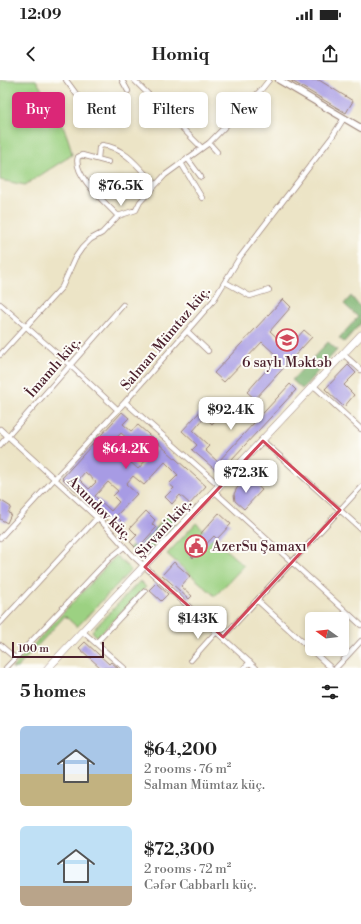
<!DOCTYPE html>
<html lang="en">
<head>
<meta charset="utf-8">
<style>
	body { margin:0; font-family:"Libre Bodoni",serif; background:#f6f6f6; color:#222; height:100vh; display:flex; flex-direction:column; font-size:15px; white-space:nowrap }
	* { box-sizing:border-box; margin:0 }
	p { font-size:13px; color:#767676 }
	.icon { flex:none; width:22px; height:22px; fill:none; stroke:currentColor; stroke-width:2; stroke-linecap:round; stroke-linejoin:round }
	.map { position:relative; height:588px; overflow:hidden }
	.drawer { display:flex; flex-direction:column; background:#fff; flex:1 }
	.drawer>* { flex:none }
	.hud { position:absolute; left:12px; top:12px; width:337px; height:36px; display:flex; gap:8px }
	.needle { width:26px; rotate:285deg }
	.buttons { position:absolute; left:305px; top:532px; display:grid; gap:8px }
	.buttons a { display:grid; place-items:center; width:44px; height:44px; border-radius:6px; background:#fff; box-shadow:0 2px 6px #0003; font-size:20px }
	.scale { position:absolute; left:12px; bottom:10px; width:92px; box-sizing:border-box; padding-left:4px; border:2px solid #4a1f2b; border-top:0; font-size:11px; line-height:14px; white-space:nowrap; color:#4a1f2b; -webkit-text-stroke:3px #fdfcf7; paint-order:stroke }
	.price { position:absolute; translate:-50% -34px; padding:0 9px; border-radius:8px; background:#fff; color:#222; font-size:13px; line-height:26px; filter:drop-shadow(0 1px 2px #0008) }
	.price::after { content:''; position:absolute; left:50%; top:24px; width:12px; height:9px; margin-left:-6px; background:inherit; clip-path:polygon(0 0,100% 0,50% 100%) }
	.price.active { background:#db2777; color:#fff }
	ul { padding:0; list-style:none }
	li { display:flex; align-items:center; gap:12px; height:100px; padding:0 20px }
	li span { display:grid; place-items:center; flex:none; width:112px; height:80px; border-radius:6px; color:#555 }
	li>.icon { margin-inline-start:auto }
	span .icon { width:48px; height:48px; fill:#fffc; stroke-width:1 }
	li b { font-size:17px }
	h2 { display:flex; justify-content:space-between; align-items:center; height:48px; padding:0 20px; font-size:17px }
	.tag { padding:0 14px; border-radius:6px; background:#fff; box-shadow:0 2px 6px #0003; font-size:14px; line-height:36px }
	.tag.active { background:#db2777; color:#fff }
	.status { display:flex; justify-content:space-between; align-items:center; height:28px; padding:0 20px; background:#fff; direction:ltr }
	.status svg { height:11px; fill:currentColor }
	header { display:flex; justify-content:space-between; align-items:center; height:52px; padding:0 20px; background:#fff; font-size:18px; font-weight:600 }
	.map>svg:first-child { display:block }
</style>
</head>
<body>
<div class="status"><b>12:09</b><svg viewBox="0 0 49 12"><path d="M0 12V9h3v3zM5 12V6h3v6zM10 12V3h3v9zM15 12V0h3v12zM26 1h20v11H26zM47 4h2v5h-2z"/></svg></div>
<header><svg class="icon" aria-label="back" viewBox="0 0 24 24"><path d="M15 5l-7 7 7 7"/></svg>Homiq<svg class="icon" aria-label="share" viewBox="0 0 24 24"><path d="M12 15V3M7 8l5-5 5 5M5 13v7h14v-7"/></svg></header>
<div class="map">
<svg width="361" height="588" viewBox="0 0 361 588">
	<rect width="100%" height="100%" fill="#fdfcf7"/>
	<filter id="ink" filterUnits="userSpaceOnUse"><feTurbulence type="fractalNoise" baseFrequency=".025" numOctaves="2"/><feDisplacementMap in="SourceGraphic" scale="8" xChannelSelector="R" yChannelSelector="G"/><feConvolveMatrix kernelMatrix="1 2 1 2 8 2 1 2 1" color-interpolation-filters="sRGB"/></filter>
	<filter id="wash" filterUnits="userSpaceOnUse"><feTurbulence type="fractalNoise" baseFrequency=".012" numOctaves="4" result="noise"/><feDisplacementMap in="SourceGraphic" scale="16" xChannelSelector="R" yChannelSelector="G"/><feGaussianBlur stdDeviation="0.9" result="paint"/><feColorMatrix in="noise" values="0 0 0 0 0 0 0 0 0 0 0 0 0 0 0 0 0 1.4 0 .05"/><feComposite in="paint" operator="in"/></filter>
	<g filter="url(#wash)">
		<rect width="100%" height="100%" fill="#ece4c6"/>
		<path fill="#9cd182" stroke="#737856" d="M0,0H36C50,24 68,48 72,75L25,105L0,100Z
			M196,443L244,486L215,516L167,474Z
			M116,476L131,490L77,547L65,536L17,588H12Z
			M140,501L146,507L97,557L92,551Z"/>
		<path fill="#7db370" stroke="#64694e" d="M351,216L361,228V243L344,262L339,258L358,237L344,224Z
			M328,262L337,270L302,309L292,300Z
			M168,435L176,443L142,479L129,468L132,465L137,469Z"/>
		<g id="blocks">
			<path fill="#a79be4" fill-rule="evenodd" d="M290,0H319L353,21L346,33Z
				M283,219L291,227L270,251L288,268L304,250L312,257L255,319L247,312L278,277L262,262L224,302L214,293Z
				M348,285L356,293L344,305L354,315L344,327L325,309Z
				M290,304L296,310L219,393L192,370L197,365L182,351L206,325L218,337L212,344L205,337L193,351L209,366L205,370L218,382Z
				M122,332L129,338L123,344L131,351L138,345L206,406L190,424L180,415L172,424L165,417L174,408L169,404L178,395L165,382L144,405L133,396L126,404L137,414L116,436L121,441L114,447L62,398ZM121,353L129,360L110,381L106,377L103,380L95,374L103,365L106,369ZM145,359L156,369L138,389L127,379ZM85,392L96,402L89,409L79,399ZM108,402L118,411L113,416L119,422L111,431L95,416Z
				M246,401H252L262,410L244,429L235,421L234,414L237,408Z
				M0,420L11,427L8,433L11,434L7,443L0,439Z
				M146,431L155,440L152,444L156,448L137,469L130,462L137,455L130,448Z
				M219,433L231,444L217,459L214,456L193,478L186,470Z
				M174,482L190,496L181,506L192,516L189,519L162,495Z
				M156,503L168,514L161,521L149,510Z
				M85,562L109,584L111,582L118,588H101L79,568Z"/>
		</g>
	</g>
	<g filter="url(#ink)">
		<use href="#blocks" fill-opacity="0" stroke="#9b8278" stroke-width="1"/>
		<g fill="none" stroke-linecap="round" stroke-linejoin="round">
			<g stroke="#9b8278" stroke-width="6">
				<path id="minor" d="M66,0L96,41
					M122,0L128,11
					M134,0L202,68
					M209,63L217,72
					M187,78L201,97
					M98,79L99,68L102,65C125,67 141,90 155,105
					M108,82L82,75L78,77C72,95 107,124 118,136
					M181,83L202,118
					M225,202L250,216L269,210
					M0,224L70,285L118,330
					M187,251L208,271
					M343,274L361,290
					M0,275L62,207L75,178L82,168L91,159L102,153L118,136L136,130L140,122L165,95L209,63L261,10L269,0
					M314,306L361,349
					M125,322L220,406
					M0,349L105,445L132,475L256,588
					M263,361L361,449
					M0,365L123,225
					M215,412L361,545
					M0,458L125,322L213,221L240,177L332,57L344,38
					M258,521L331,588
					M0,543L97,438
					M82,551L124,588
					M223,557L361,407
					M96,563L145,511
					M0,565L15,578
					M191,580L217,551
					M6,588L109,479L124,467
					M244,588L250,582
					M336,588L361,561"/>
			</g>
			<g stroke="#9b8278" stroke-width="8">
				<path id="tertiary" d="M279,0L361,48"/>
			</g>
			<g stroke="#9b8278" stroke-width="8">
				<path id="secondary" d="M48,588L361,255"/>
			</g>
			<use href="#minor" stroke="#fff" stroke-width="4.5"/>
			<use href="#tertiary" stroke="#fff" stroke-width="6"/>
			<use href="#secondary" stroke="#fff" stroke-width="7"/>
		</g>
	</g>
	<path fill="none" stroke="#d1495b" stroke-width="3" stroke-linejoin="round" d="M263,361L340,430L223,557L145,487Z"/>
	<defs>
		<g id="school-ring" transform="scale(1.15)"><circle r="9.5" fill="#fdfcf7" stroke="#d1495b" stroke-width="1.5"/><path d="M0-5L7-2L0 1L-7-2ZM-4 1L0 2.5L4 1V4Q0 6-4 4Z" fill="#d1495b"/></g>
		<g id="civic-ring" transform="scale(1.15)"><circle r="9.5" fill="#fdfcf7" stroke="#d1495b" stroke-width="1.5"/><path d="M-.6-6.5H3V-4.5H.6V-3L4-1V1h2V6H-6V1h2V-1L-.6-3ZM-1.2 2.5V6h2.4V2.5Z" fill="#d1495b"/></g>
	</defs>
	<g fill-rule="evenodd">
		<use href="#school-ring" x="287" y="260"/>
		<use href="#civic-ring" x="196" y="466"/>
	</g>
	<g text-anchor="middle" stroke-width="4" stroke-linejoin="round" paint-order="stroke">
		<g font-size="14" fill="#4a1f2b" stroke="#fdfcf7">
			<text transform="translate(165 258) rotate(-50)" y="5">Salman Mümtaz küç.</text>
			<text transform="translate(53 287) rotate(-49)" y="5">İmamlı küç.</text>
			<text transform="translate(100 428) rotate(45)" y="5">Axundov küç.</text>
			<text transform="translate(163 448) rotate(-47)" y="5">Şirvani küç.</text>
		</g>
		<g font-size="14" fill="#4a1f2b" stroke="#fdfcf7">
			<text x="287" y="287">6 saylı Məktəb</text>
			<text x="212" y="471" text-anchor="start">AzerSu Şamaxı</text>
		</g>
	</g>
</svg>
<div class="buttons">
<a><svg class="needle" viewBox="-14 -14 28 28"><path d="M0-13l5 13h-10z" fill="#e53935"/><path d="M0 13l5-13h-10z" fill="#767676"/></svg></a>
</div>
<div class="scale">100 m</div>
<b class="price" style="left:121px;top:127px">$76.5K</b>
<b class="price" style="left:231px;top:351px">$92.4K</b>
<b class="price active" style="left:126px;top:390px">$64.2K</b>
<b class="price" style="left:246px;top:414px">$72.3K</b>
<b class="price" style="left:198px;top:560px">$143K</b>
<div class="hud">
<a class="tag active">Buy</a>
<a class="tag">Rent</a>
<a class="tag">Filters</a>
<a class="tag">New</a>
</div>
</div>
<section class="drawer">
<h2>5 homes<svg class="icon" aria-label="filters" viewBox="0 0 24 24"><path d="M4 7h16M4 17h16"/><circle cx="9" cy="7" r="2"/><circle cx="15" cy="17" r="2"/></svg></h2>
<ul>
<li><span style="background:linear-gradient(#a9c7e8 60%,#c2b280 0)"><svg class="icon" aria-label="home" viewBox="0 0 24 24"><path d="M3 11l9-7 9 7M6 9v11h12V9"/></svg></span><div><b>$64,200</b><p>2 rooms · 76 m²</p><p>Salman Mümtaz küç.</p></div></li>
<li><span style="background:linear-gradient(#bfe0f5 75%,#b9a48a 0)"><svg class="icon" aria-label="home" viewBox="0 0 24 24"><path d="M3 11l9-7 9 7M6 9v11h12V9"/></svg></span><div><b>$72,300</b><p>2 rooms · 72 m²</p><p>Cəfər Cabbarlı küç.</p></div></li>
</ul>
</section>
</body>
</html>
